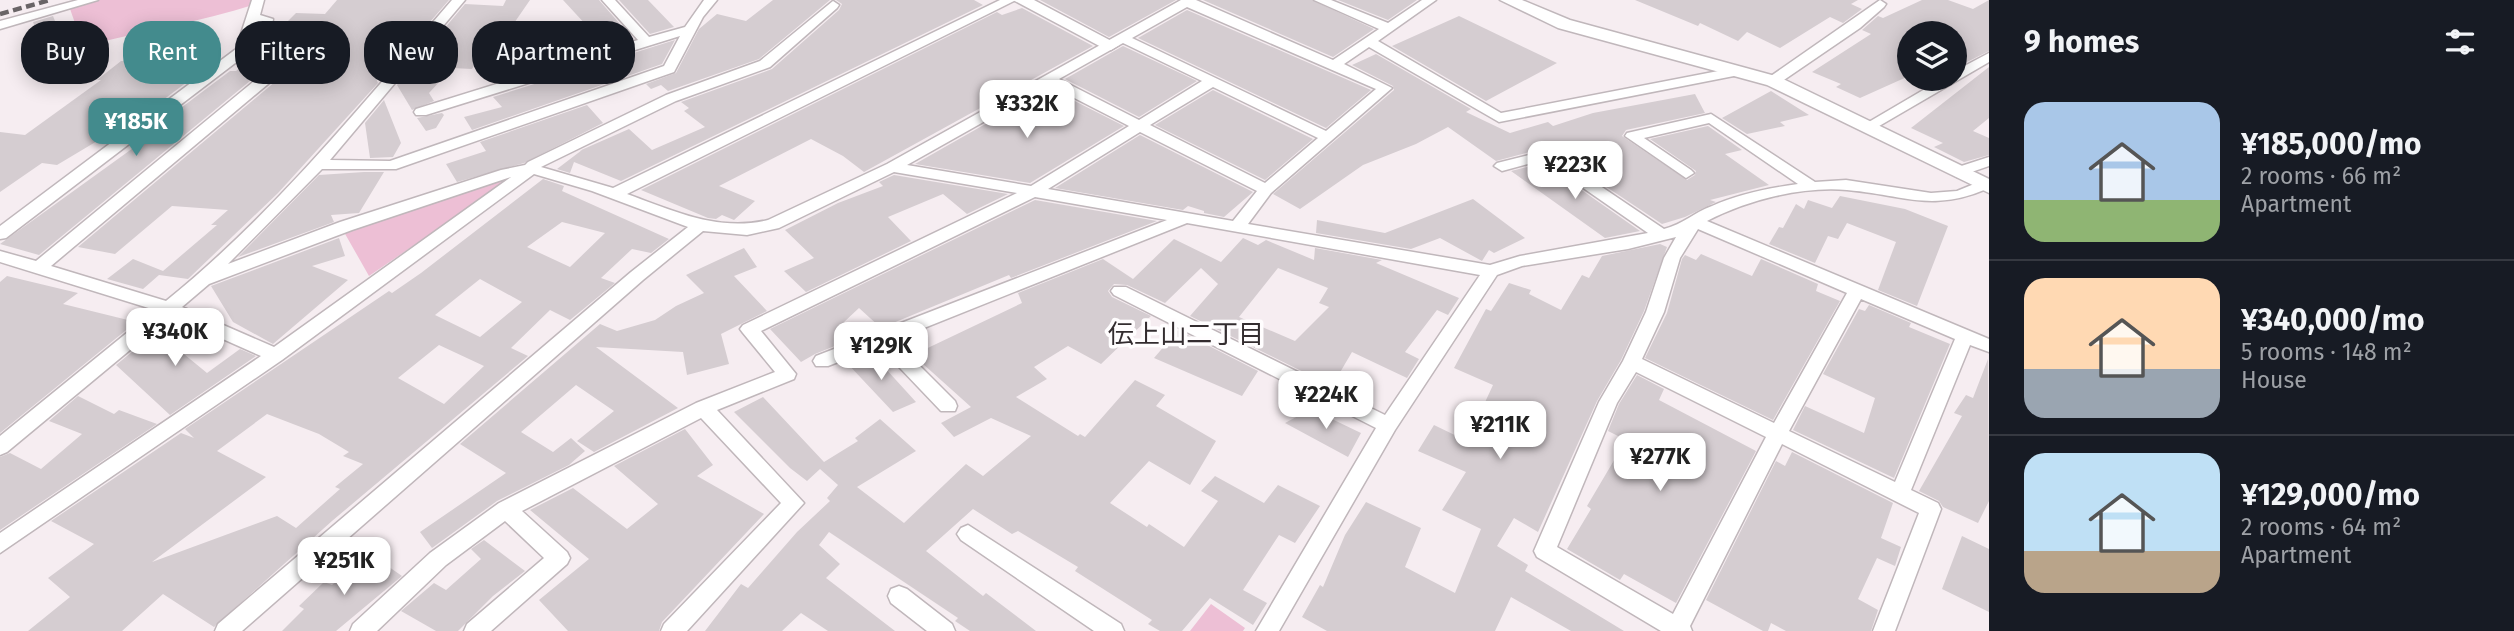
<!DOCTYPE html>
<html lang="en">
<head>
<meta charset="utf-8">
<style>
	body { margin:0; font-family:"Fira Sans","Noto Sans JP",sans-serif; background:#242831; color:#f1f3f6; height:100vh; display:flex; flex-direction:column; font-size:26px; white-space:nowrap }
	* { box-sizing:border-box; margin:0 }
	p { font-size:23px; color:#9ea1a6 }
	.icon { flex:none; width:38px; height:38px; fill:none; stroke:currentColor; stroke-width:2; stroke-linecap:round; stroke-linejoin:round }
	.map { position:relative; flex:1; overflow:hidden }
	.drawer { display:flex; flex-direction:column; background:#171b24; width:525px }
	.drawer>* { flex:none }
	.guide { position:absolute; left:21px; top:21px; width:665px; height:63px; display:flex; gap:14px }
	.fabs { position:absolute; left:1897px; top:21px; display:grid; gap:14px }
	.fabs a { display:grid; place-items:center; width:70px; height:70px; border-radius:50%; background:#171b24; box-shadow:0 4px 18px #0003; font-size:35px }
	.price { position:absolute; translate:-50% -60px; padding:0 16px; border-radius:14px; background:#fff; color:#222; font-size:23px; line-height:46px; filter:drop-shadow(0 2px 4px #0008) }
	.price::after { content:''; position:absolute; left:50%; top:42px; width:21px; height:16px; margin-left:-10px; background:inherit; clip-path:polygon(0 0,100% 0,50% 100%) }
	.price.selected { background:#438b8d; color:#fff }
	ul { padding:0; list-style:none }
	li { display:flex; align-items:center; gap:21px; height:175px; padding:0 35px }
	li+li { border-top:2px solid #363941 }
	li span { display:grid; place-items:center; flex:none; width:196px; height:140px; border-radius:21px; color:#555 }
	li>.icon { margin-inline-start:auto }
	span .icon { width:84px; height:84px; fill:#fffc; stroke-width:1 }
	li b { font-size:30px }
	h2 { display:flex; justify-content:space-between; align-items:center; height:84px; padding:0 35px; font-size:30px }
	.pill { padding:0 24px; border-radius:28px; background:#171b24; box-shadow:0 4px 18px #0003; font-size:24px; line-height:63px }
	.pill.selected { background:#438b8d; color:#fff }
	main { display:flex; flex:1; min-height:0 }
	.map>svg:first-child { display:block }
</style>
</head>
<body>
<main>
<div class="map">
<svg width="1989" height="631" viewBox="0 0 1989 631">
	<rect width="100%" height="100%" fill="#f6edf1"/>
	<path fill="#edbfd5" d="M92,0H257L256,4C199,22 141,32 83,46L69,6Z
		M500,179L502,185L369,276L344,232Z
		M1211,604L1245,628L1243,631H1190Z"/>
	<path fill="#d5cdd1" fill-rule="evenodd" d="M337,0H449L388,70L384,63L372,69L378,83L278,193L188,279L159,275L143,289L107,279L133,259L163,271L217,225H211L228,210L172,206L115,254L78,247L276,81L309,49L313,37L311,31L279,30L296,13L325,14Z
		M506,0H530L510,29L497,28L472,69L452,68L429,93L434,101L412,110L397,85L465,4L503,6Z
		M563,0H599L633,39L547,65V57L606,40L599,39Z
		M619,0H648L674,27L650,34Z
		M773,0H830L759,59L668,91L661,85L651,89L646,84L676,73L699,29L717,14L746,21Z
		M836,0H974L983,5L621,181L574,162L570,173L557,169L582,150L579,151L629,129L652,150L705,127L684,111L689,108L681,102L772,69L839,10L842,4Z
		M1040,0H1176L1109,37Z
		M1203,0H1312L1374,29L1333,57Z
		M1338,0H1417L1388,20Z
		M1635,0H1858L1851,4L1862,9L1843,23L1830,17L1780,48L1747,32L1738,41L1700,23L1698,26Z
		M1922,0H1948L1973,9L1989,0V51L1955,68V33H1909V76L1860,98L1836,87L1841,84L1812,72L1871,34L1862,30L1878,16L1883,18Z
		M1022,8L1093,46L864,172L843,156L811,139L719,186L755,201L734,220L722,215L716,219L708,218L641,190L997,12L1002,15Z
		M1187,10L1371,90L1326,128L1138,38Z
		M53,16L65,46L44,52L33,22Z
		M1459,16L1557,63L1486,101L1392,46Z
		M675,40L662,64L472,130L464,117L502,107L493,97Z
		M270,43H290L262,71L39,255L0,244L147,138L145,135L230,71H236Z
		M1123,46L1197,81L1139,117L1065,79Z
		M1376,54L1471,109L1466,112L1510,133L1548,122L1553,126L1593,113L1695,94L1705,113L1626,130L1622,136L1687,180L1695,175L1696,171L1650,139L1708,126L1742,150L1725,154L1769,185L1710,200L1716,202L1685,217L1662,224L1551,150L1544,148L1496,161L1448,127L1416,144L1363,165L1300,209L1273,194L1394,90L1393,86L1352,65Z
		M121,61L207,67L135,121L134,119L57,165L42,163L0,192V132L25,135L101,80H97Z
		M1989,67V118L1973,131L1989,138V155L1964,162L1934,147L1943,143L1911,128Z
		M1049,88L1124,126L1030,183L915,164Z
		M1213,90L1313,139L1265,180L1155,125Z
		M1771,91L1809,115L1780,122L1785,126L1747,134L1722,118Z
		M384,100L401,143L393,157L370,158L365,123Z
		M587,105L603,123L524,163L457,182L446,164L486,151L480,142Z
		M442,113L444,115L436,128L426,131L417,118Z
		M1140,135L1253,192L1224,217L1204,213V211L1188,206L1183,210L1055,188Z
		M1543,163L1640,231L1605,238L1511,171Z
		M364,172H384L359,213L331,215L334,222L238,257L319,175Z
		M894,175L1008,194L967,214L943,194L888,217L911,241L806,292L784,271L814,258L785,230L838,203L883,186L879,182Z
		M543,179L564,186L562,191L669,239L651,253L632,249L601,278L615,283L570,320L550,310L511,348L528,356L332,521L214,627L163,594L122,631H28L70,597L48,578L94,544L51,521L181,433L194,438L185,429L389,291L392,293L421,273ZM562,222L605,233L570,267L527,247ZM480,279L522,302L480,337L435,315ZM439,345L484,366L444,404L398,378ZM267,414L319,434L349,452L343,456L363,464L335,487L340,489L296,528L277,516L152,562L266,477L217,451Z
		M1840,196L1905,209L1948,226L1917,306L1878,290L1896,242L1847,223L1838,239L1828,236L1815,263L1769,244L1779,227L1783,228L1796,204L1804,209L1808,200L1832,208Z
		M1473,199L1525,238L1494,253L1489,250L1482,261L1440,238L1411,249L1316,233L1317,220L1385,233Z
		M1035,200L1157,221L1011,278L1009,275L881,328L859,308L844,322L857,337L815,354L801,362L770,329Z
		M339,238L345,256L312,266L348,280L273,344L233,322L211,286Z
		M1243,238L1258,245L1266,240L1314,260L1315,248L1382,260L1376,263L1459,298L1448,315L1437,310L1405,352L1419,359L1407,378L1352,352L1332,386L1190,316L1218,284L1201,268L1165,303L1127,285L1114,284L1108,291L1112,297L1151,316L1101,364L1068,346L1034,367L1047,379L1016,397L1078,436L1080,434L1085,437L1135,380L1165,395L1156,406L1216,441L1190,485L1149,461L1110,503L1147,527L1149,524L1184,547L1218,501L1201,491L1215,476L1264,503L1278,485L1320,506L1295,543L1279,535L1243,590L1267,603L1253,625L1210,598L1182,631H1160L1148,624L1152,620L1075,571L1078,567L1018,531L1012,534L973,509L926,551L983,596L986,593L1036,631H970L955,621L958,618L829,532L819,545L840,564L826,578L895,631H828L801,613L782,631H705L741,584L748,588L797,532L830,501L827,498L838,485L820,469L807,481L790,468L734,412L763,397L824,462L858,441L855,438L880,419L916,451L857,487L904,523L966,464L983,476L1031,436L991,418L954,437L941,423L971,407L913,355L1022,303L1018,293L1103,259L1133,279L1174,239L1221,262ZM1278,268L1328,288L1319,303L1329,307L1295,341L1239,317Z
		M1660,244L1667,247L1644,311L1621,360L1597,401L1538,532L1514,518L1497,546L1528,565L1525,571L1624,631H1571L1511,597L1495,631H1327L1302,617L1320,585L1323,587L1345,535L1366,502L1421,528L1405,567L1455,593L1481,529L1442,510L1466,472L1418,451L1434,425L1467,441L1493,385L1454,368L1486,309L1491,311L1509,283L1531,290L1529,294L1561,310L1582,275L1589,278L1602,256Z
		M744,248L757,267L734,276L767,311L721,334L729,364L687,375L683,352L596,347L678,408L594,452L577,441L614,411L576,385L521,432L553,452L571,438L585,451L569,465L497,501L432,548L420,532L506,473L460,444L600,324L617,331L655,320L676,306L704,293L686,275Z
		M1701,254L1752,276L1761,259L1818,284L1816,291L1840,301L1773,420L1645,358L1667,313L1682,259L1685,255L1696,260Z
		M7,276L78,293L63,304L136,322L0,433V282Z
		M1869,305L1911,323L1909,327L1950,344L1894,478L1793,430L1805,406L1864,433L1875,398L1823,374L1859,309L1865,311Z
		M177,322L198,331L179,350L207,373L240,349L256,356L170,415L116,365L160,329Z
		M1178,330L1258,371L1242,396L1154,358Z
		M871,352L885,368L916,402L893,412L846,362Z
		M1988,359L1989,501L1978,523L1943,507L1939,501L1919,491L1962,416L1954,413L1966,395L1973,398Z
		M1637,375L1664,389L1659,400L1756,451L1676,603L1624,574L1620,580L1567,549L1591,509L1587,506L1626,440L1608,431L1619,404Z
		M78,396L114,414L119,410L157,424L0,530V457L10,453L41,469L82,434L49,421Z
		M1311,409L1361,433L1348,457L1285,423Z
		M685,429L713,465L697,476L764,514L662,622L659,631H568L539,600L589,559L530,510L573,488L627,529L658,504L614,466Z
		M1792,452L1893,503L1881,538L1901,547L1895,566L1877,558L1858,599L1878,610L1871,631H1786L1771,623L1768,631H1763L1706,600L1776,461L1785,466Z
		M1962,536L1989,549V612L1942,589Z
		M484,540L525,571L493,596L458,631H436L401,611L434,583L446,590L481,559L471,549Z
		M369,553L402,576L336,631H282L304,609L299,606L324,582L332,585Z"/>
	<g fill="none" stroke-linecap="round" stroke-linejoin="round">
		<g stroke="#c0b7bb" stroke-width="3">
			<path id="minor" d="M78,0H98L0,29V21Z
				M252,0H264L260,15L273,19L271,33H309L310,36L307,47L274,79L51,266L166,301C274,214 362,104 452,0H465L330,160L390,161L664,66L680,36L426,115H416L414,112L416,109L638,40L602,0H615L649,37L685,27L704,0H717L703,17L674,72L396,169H322L228,264L340,222L501,170L525,165L528,162L666,95L760,61L833,1L839,5L837,8L770,67L676,101L541,167L613,188L1000,0H1016L627,194C674,211 718,232 768,220L887,164L1181,0H1196L1333,60L1379,29L1314,0H1331L1388,23L1422,0H1436L1378,41L1501,113L1739,67L1746,71L1739,75L1499,122L1369,47L1344,64L1392,88L1271,193L1248,224L1490,265L1520,256L1648,233L1543,160L1502,171L1494,166L1497,163L1545,151L1550,152L1664,229C1684,224 1693,213 1712,206C1739,194 1769,188 1798,184L1709,123L1644,138L1691,170L1694,173L1686,178L1625,136L1627,133L1711,114L1815,182L1846,180L1931,193L1957,191L1979,182H1989V188C1931,213 1905,195 1847,190C1802,186 1748,200 1707,221L1989,339V352L1970,345L1911,490L1938,503L1941,509L1895,631H1873L1919,513L1782,444L1690,626L1692,631H1661L1537,557L1534,551L1599,402L1623,361L1646,312L1664,258L1676,237L1628,249L1522,266L1497,275L1395,430L1279,631H1256L1376,428L1114,295L1111,291L1114,287H1126L1385,415L1480,275L1187,223L894,340L955,401L957,406L955,411H941L879,346L828,366H816L813,361L816,356L1167,220L1035,197L761,331L796,374L794,379L717,410L804,503L687,631H661L664,624L781,503L701,418L522,511L567,552L570,558L567,564L491,631H464L467,624L544,558L505,521L446,565L377,631H350L353,624L430,553L499,503L696,403L775,372L743,333L740,329L743,325L1017,193L894,172L779,228L747,235L703,231L643,280L242,631H215L218,624L631,272L688,227L592,191L534,174L282,360L0,553V533L261,356L171,316L7,452L0,455V436L155,310L0,262V251L36,261L264,73L296,40H259L260,23H257L247,54L6,238L0,239V226L236,49ZM1187,7L1376,89L1326,131L1132,38ZM1123,43L1202,81L1139,120L1059,79ZM1049,85L1129,126L1031,186L907,165ZM1213,87L1318,138L1265,183L1150,125ZM1140,132L1257,191L1233,221L1048,189ZM511,177L274,347L182,307L209,284L352,230ZM1698,229L1847,293L1774,423L1642,359L1664,312L1680,258ZM1861,299L1955,339L1895,482L1789,431ZM1636,372L1766,437L1673,614L1557,547L1617,403Z
				M1880,0L1886,4L1884,7L1860,28L1778,84H1768V78Z
				M1989,53V62L1874,129L1869,130L1862,126L1942,79H1955V71Z
				M1989,157V166L1957,177L1949,172L1952,169Z
				M968,525L1121,624L1124,631H1094L961,540L957,534L961,528Z
				M899,586L907,589L952,624L955,631H927L891,603L888,596L891,589Z"/>
		</g>
		<g stroke="#c0b7bb" stroke-width="3">
			<path id="tertiary" d="M1013,0H1034L1119,45L1111,50L1105,49Z
				M1500,0H1522L1570,20L1779,77L1989,179V193L1767,85L1558,28Z"/>
		</g>
		<use href="#minor" fill="#fff" fill-rule="evenodd"/>
		<use href="#tertiary" fill="#fff" fill-rule="evenodd"/>
		<path stroke="#696466" stroke-width="4.5" stroke-dasharray="9 4.5" stroke-linecap="butt" d="M0,14L50,0"/>
	</g>
	<g text-anchor="middle" stroke-width="7" stroke-linejoin="round" paint-order="stroke">
		<g font-size="26" fill="#332c2f" stroke="#fffdfe">
			<text x="1186" y="343">伝上山二丁目</text>
		</g>
	</g>
</svg>
<div class="fabs">
<a><svg class="icon" aria-label="layers" viewBox="0 0 24 24"><path d="M12 4l9 5-9 5-9-5zM3 14l9 5 9-5"/></svg></a>
</div>
<b class="price" style="left:1027px;top:140px">¥332K</b>
<b class="price selected" style="left:136px;top:158px">¥185K</b>
<b class="price" style="left:1575px;top:201px">¥223K</b>
<b class="price" style="left:175px;top:368px">¥340K</b>
<b class="price" style="left:881px;top:382px">¥129K</b>
<b class="price" style="left:1326px;top:431px">¥224K</b>
<b class="price" style="left:1500px;top:461px">¥211K</b>
<b class="price" style="left:1660px;top:493px">¥277K</b>
<b class="price" style="left:344px;top:597px">¥251K</b>
<div class="guide">
<a class="pill">Buy</a>
<a class="pill selected">Rent</a>
<a class="pill">Filters</a>
<a class="pill">New</a>
<a class="pill">Apartment</a>
</div>
</div>
<section class="drawer">
<h2>9 homes<svg class="icon" aria-label="filters" viewBox="0 0 24 24"><path d="M4 7h16M4 17h16"/><circle cx="9" cy="7" r="2"/><circle cx="15" cy="17" r="2"/></svg></h2>
<ul>
<li><span style="background:linear-gradient(#a9c7e8 70%,#8fb573 0)"><svg class="icon" aria-label="home" viewBox="0 0 24 24"><path d="M3 11l9-7 9 7M6 9v11h12V9"/></svg></span><div><b>¥185,000/mo</b><p>2 rooms · 66 m²</p><p>Apartment</p></div></li>
<li><span style="background:linear-gradient(#ffd9b3 65%,#9aa5b1 0)"><svg class="icon" aria-label="home" viewBox="0 0 24 24"><path d="M3 11l9-7 9 7M6 9v11h12V9"/></svg></span><div><b>¥340,000/mo</b><p>5 rooms · 148 m²</p><p>House</p></div></li>
<li><span style="background:linear-gradient(#bfe0f5 70%,#b9a48a 0)"><svg class="icon" aria-label="home" viewBox="0 0 24 24"><path d="M3 11l9-7 9 7M6 9v11h12V9"/></svg></span><div><b>¥129,000/mo</b><p>2 rooms · 64 m²</p><p>Apartment</p></div></li>
</ul>
</section>
</main>
</body>
</html>
